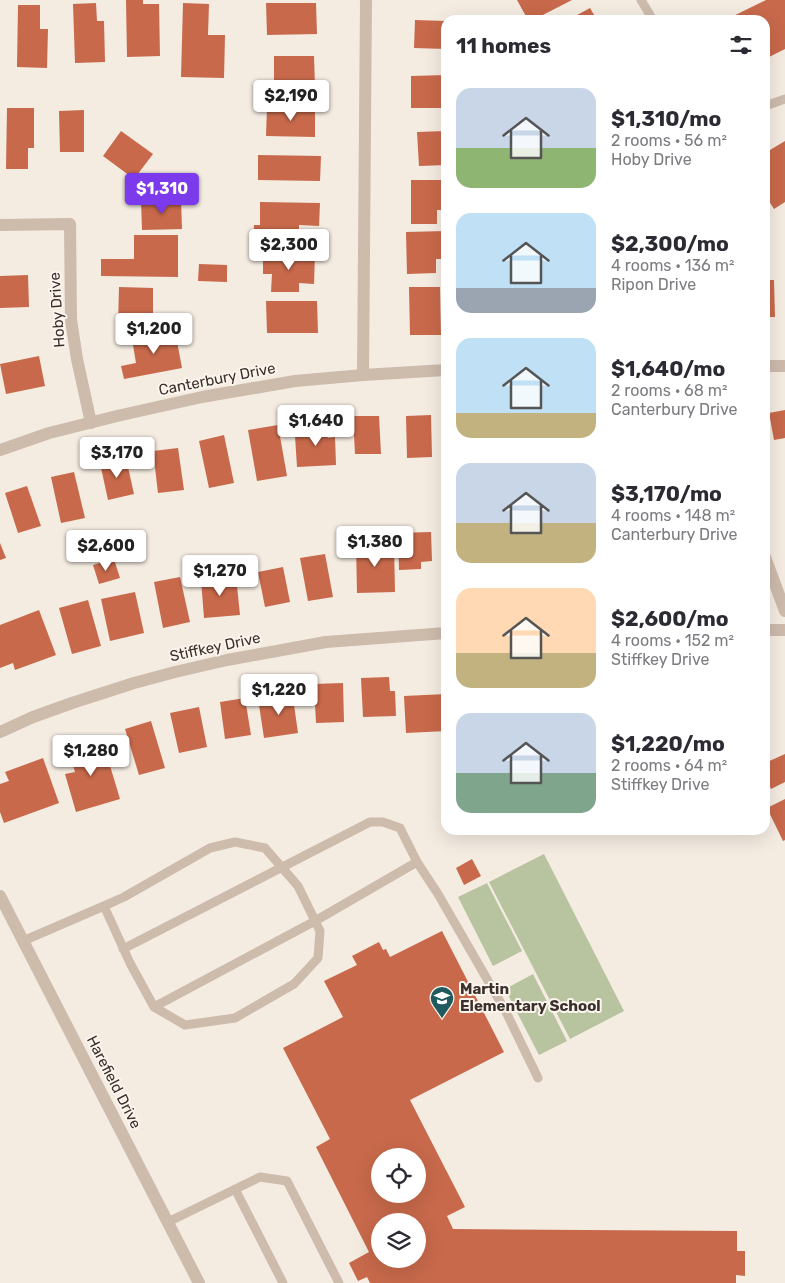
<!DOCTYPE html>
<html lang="en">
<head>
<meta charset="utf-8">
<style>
	body { margin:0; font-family:Rubik,sans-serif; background:#f7f7f7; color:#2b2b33; height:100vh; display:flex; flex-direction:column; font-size:19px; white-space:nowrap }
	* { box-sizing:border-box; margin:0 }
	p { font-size:16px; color:#7c7c81 }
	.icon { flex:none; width:28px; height:28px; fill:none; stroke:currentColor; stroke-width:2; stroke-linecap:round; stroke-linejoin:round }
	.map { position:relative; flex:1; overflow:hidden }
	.side { position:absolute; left:441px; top:15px; width:329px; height:820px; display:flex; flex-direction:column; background:#fff; border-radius:15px; box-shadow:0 5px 20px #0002 }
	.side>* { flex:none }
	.fabs { position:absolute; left:371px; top:1148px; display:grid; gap:10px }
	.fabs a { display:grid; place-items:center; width:55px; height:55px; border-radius:50%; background:#fff; box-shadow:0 5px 20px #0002; font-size:25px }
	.price { position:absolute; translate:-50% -42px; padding:0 11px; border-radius:5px; background:#fff; color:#222; font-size:16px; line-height:32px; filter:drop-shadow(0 1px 2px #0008) }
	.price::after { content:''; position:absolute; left:50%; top:30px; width:15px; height:11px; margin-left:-8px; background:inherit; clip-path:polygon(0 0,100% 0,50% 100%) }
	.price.current { background:#7c3aed; color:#fff }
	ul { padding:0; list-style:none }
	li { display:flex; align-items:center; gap:15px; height:125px; padding:0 15px }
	li span { display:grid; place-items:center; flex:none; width:140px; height:100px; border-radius:15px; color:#555 }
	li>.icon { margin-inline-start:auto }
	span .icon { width:60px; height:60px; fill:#fffc; stroke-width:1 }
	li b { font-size:21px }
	h2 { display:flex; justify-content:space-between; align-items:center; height:60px; padding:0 15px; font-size:21px }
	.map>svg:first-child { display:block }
</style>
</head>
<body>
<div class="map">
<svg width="785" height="1283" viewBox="0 0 785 1283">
	<rect width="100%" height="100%" fill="#f4ebe1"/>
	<path fill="#b8c4a0" d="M544,854L624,1011L570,1039L489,882Z
		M487,883L522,951L493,966L458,897Z
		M533,974L567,1041L539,1055L505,989Z"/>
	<path fill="#c8694b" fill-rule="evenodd" d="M126,0H143V4H159L160,56L127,57Z
		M517,0H572L533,20H528Z
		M766,0H785V49L765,59V20H725Z
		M96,3L97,21H104L105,62L75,63L73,4Z
		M183,3L209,4L208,35H225L224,78L181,77Z
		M266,3H316L317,34L267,35Z
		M18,5H40V29H48L47,68L17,67Z
		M590,8L597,20H568Z
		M415,20L446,21V49L414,48Z
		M274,56H314L315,86L274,87Z
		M446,75V108H411V76Z
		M7,108H34V148H28V169H6Z
		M267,108H315V137L266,136Z
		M84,110V152H60L59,111Z
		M121,131L153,154L134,179L103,156Z
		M446,131V165L419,166L417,132Z
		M785,141V202L774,209L765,195V153Z
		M258,155L321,156L320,181L258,180Z
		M411,180H446V210H437V224H411Z
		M181,199L182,229L142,230L141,200Z
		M260,202L320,203L319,226L299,225V234H283V243H253L254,225H260Z
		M446,231V259H436V273L407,274L406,232Z
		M134,235H178V277L101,276V259H134Z
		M263,253L315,254L314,284L299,283V292H271L272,274H263Z
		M199,264L227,265V282L198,281Z
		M28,275L29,307L0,308V276Z
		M765,280H774L775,317H765Z
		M119,287L153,288V326L118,325Z
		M409,287H440L441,335H410Z
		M266,301H317L318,333H267Z
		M175,331L182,368L124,379L121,366L136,363L132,339Z
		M39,356L45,386L6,394L0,364Z
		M785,410V438L774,440L769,413Z
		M431,415L432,457L407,458L406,416Z
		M353,416H379L381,454H355Z
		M327,423L328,438L335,437L336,465L297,467L295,436L308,435V424Z
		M278,425L287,476L257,481L248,430Z
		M224,435L234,483L209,488L199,441Z
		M178,448L184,490L158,493L153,451Z
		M126,458L134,494L108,500L100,463Z
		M74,472L85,518L61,523L51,477Z
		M27,486L41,526L18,533L5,493Z
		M431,532L432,561L421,562V569L399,570L398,533Z
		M0,543L6,558L0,560Z
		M394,543L395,592L357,593L356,544Z
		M325,554L333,597L308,601L300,558Z
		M114,559L120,578L99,584L93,565Z
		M283,567L290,602L265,607L258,572Z
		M236,576L240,615L204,618L201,580Z
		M180,577L190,622L163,628L154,582Z
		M135,592L144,633L110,641L101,599Z
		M88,600L101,646L72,654L59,608Z
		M39,610L56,655L15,670L13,663L0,668V625Z
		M389,677L390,691H395L396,716L363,717L361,678Z
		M343,683L344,722L316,723L314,684Z
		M292,691L298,733L264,738L259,705L270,703L268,695Z
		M446,694V731L406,733L404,696Z
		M245,698L251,735L225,739L220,702Z
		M199,707L207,747L179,753L170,713Z
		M151,721L165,768L139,775L125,729Z
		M102,739L120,799L76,812L65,774L75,772L68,749Z
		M785,754V782L771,789L765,776V763Z
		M43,758L59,803L4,823L0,812V784L9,781L5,772Z
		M785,799V840L783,841L767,808Z
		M472,859L481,876L464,885L456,868Z
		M442,931L504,1052L410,1100L465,1207L447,1216L453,1229L737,1231V1251H745V1276L736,1275V1283H370L367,1277L358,1281L349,1263L369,1252L316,1147L330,1139L283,1048L343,1017L324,981L357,965L352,956L379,942L383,950L386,949L390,957ZM380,1156H418V1194H380ZM380,1221H418V1259H380Z"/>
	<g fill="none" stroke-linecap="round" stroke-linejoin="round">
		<path stroke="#cdbbac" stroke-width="9" d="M641,0L653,20
			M765,106L785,99
			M417,862L438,894L506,1012L538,1078
			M23,941L104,906L124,897L210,848L235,842L265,848L298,886L320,931L318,958L294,984L235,1018L185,1025L154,1007L130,963L104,906
			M123,949L370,822H383L400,828L417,862L315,921L154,1007
			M235,1189L283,1283
			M168,1222L260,1177L287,1181L339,1283"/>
		<path stroke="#cdbbac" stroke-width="12" d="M0,225L70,224L71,320L77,359L91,423
			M765,366H785
			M363,375L366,0
			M0,450L49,433L117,416L202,397L295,381L363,375L446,370
			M765,557L785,611
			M765,630H785
			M0,732L33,717L72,703L134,683L175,672L227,660L326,642L446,633
			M0,896L199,1283"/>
	</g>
	<defs>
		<g id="school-pin" transform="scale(1.25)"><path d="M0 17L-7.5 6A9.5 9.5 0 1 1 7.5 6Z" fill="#1f5a5e" stroke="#fbf5ee"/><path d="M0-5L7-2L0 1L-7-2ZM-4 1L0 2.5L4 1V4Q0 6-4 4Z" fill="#fff"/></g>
	</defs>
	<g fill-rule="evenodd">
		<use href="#school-pin" x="442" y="998"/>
	</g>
	<g text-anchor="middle" stroke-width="4" stroke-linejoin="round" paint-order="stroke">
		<g font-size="15" fill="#3b302b" stroke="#fbf5ee">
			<text transform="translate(57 310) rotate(-94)" y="5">Hoby Drive</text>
			<text transform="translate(217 379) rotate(-11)" y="5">Canterbury Drive</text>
			<text transform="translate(215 647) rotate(-12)" y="5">Stiffkey Drive</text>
			<text transform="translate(114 1082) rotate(63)" y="5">Harefield Drive</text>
		</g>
		<g font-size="15" font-weight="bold" fill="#3b302b" stroke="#fbf5ee" text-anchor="start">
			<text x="460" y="994">Martin<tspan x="460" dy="17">Elementary School</tspan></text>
		</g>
	</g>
</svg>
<div class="fabs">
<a><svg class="icon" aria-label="locate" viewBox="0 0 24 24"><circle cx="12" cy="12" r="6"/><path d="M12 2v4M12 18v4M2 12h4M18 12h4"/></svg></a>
<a><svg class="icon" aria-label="layers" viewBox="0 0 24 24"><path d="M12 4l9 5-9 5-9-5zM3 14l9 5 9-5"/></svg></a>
</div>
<b class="price" style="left:291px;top:122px">$2,190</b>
<b class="price current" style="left:162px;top:215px">$1,310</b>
<b class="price" style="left:289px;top:271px">$2,300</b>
<b class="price" style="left:154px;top:355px">$1,200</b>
<b class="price" style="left:316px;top:447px">$1,640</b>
<b class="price" style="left:117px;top:479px">$3,170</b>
<b class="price" style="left:375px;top:568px">$1,380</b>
<b class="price" style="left:106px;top:572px">$2,600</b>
<b class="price" style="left:220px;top:597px">$1,270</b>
<b class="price" style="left:279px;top:716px">$1,220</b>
<b class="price" style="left:91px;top:777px">$1,280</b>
<section class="side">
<h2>11 homes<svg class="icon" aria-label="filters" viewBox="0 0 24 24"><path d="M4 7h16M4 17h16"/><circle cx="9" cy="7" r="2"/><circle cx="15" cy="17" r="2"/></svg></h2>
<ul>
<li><span style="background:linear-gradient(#c9d6e8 60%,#8fb573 0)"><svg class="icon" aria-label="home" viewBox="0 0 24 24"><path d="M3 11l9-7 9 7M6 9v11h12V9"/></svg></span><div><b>$1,310/mo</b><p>2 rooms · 56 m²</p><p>Hoby Drive</p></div></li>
<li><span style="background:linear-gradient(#bfe0f5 75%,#9aa5b1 0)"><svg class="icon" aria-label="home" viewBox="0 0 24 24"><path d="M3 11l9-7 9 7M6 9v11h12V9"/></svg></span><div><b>$2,300/mo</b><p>4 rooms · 136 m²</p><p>Ripon Drive</p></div></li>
<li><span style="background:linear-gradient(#bfe0f5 75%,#c2b280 0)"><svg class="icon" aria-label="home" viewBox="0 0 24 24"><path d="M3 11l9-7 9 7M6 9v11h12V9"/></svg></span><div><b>$1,640/mo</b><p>2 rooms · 68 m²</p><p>Canterbury Drive</p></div></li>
<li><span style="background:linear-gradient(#c9d6e8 60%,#c2b280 0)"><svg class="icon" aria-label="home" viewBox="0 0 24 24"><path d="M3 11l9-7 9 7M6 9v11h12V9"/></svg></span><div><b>$3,170/mo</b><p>4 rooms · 148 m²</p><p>Canterbury Drive</p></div></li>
<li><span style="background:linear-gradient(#ffd9b3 65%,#c2b280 0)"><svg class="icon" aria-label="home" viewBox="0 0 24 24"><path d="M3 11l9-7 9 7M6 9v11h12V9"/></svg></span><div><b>$2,600/mo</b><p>4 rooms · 152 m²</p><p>Stiffkey Drive</p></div></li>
<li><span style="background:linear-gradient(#c9d6e8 60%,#7fa58c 0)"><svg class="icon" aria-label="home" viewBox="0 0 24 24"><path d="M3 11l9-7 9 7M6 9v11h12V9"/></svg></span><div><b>$1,220/mo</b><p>2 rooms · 64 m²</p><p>Stiffkey Drive</p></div></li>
</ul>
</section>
</div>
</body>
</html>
